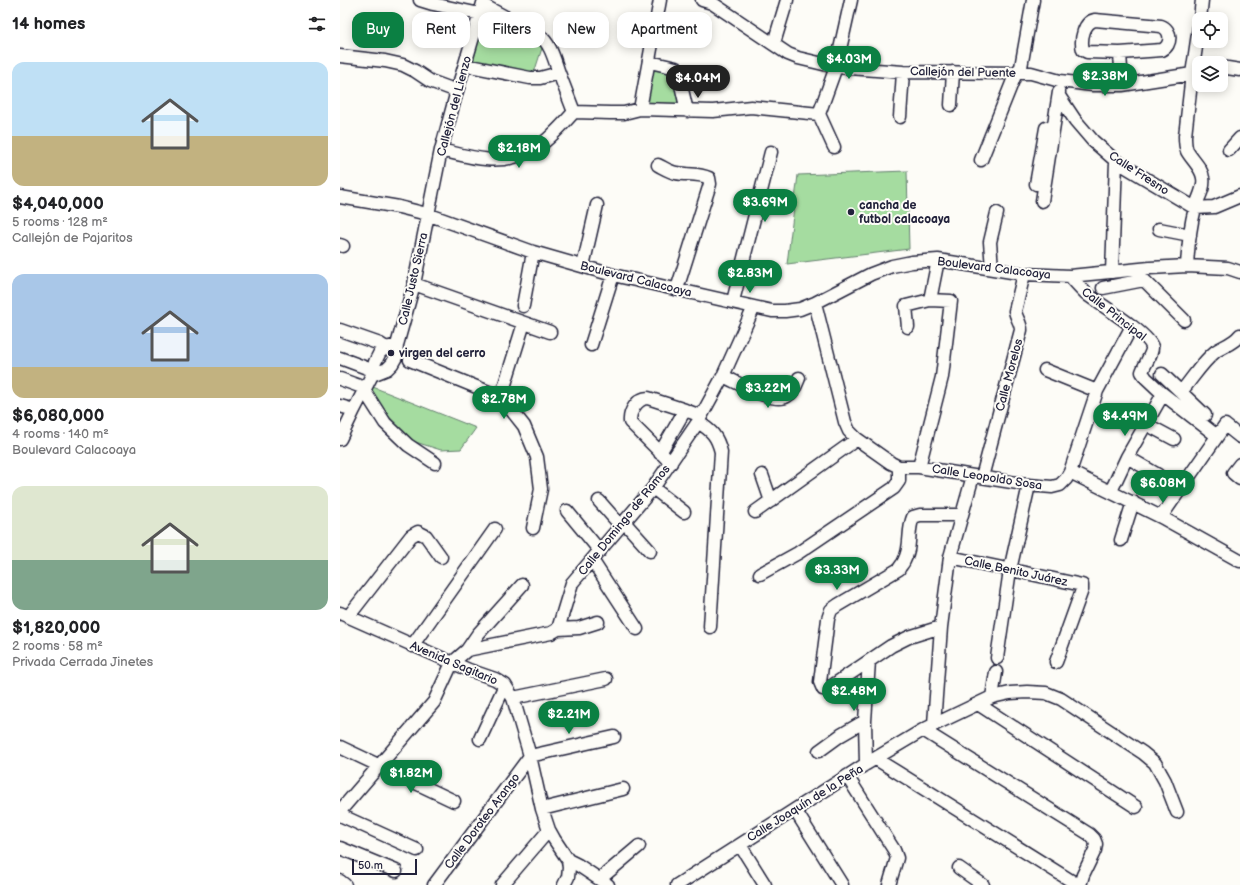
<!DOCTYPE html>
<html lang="en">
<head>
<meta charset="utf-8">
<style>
	body { margin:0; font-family:"Balsamiq Sans",sans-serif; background:#f6f6f6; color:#202124; height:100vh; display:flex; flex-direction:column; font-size:15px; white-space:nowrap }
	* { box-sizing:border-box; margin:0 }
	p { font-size:13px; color:#757577 }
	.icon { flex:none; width:22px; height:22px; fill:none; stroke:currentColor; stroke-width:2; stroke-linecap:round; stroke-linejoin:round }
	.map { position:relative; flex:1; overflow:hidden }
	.details { display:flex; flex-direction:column; background:#fff; width:340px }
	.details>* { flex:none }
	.top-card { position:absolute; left:12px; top:12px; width:380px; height:36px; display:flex; gap:8px }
	.buttons { position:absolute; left:852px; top:12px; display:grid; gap:8px }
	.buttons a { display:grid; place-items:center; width:36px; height:36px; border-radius:8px; background:#fff; box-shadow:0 2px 10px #0003; font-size:20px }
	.scale { position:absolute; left:12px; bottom:10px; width:65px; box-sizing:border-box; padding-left:4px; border:2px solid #22223b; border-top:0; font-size:11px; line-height:14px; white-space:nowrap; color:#22223b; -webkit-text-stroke:3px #fdfcf7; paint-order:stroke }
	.price { position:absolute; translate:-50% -34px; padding:0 9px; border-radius:14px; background:#0b8043; color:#fff; font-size:13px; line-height:26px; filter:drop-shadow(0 1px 2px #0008) }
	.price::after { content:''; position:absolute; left:50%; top:24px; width:12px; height:9px; margin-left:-6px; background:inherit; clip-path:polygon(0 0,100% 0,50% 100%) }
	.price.selected { background:#222; color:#fff }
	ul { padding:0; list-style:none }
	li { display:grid; align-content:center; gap:8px; height:212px; padding:0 12px }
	li span { display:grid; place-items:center; height:124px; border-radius:12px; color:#555 }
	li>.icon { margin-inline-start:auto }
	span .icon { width:72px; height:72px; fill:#fffc; stroke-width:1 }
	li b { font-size:17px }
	h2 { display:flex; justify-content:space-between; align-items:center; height:48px; padding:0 12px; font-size:17px }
	.tag { padding:0 14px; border-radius:12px; background:#fff; box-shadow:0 2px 10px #0003; font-size:14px; line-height:36px }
	.tag.selected { background:#0b8043; color:#fff }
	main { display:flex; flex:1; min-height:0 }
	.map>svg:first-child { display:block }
</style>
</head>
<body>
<main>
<section class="details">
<h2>14 homes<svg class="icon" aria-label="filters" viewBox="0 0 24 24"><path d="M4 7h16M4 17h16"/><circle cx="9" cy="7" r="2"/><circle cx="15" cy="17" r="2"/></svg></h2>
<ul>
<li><span style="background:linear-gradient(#bfe0f5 60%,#c2b280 0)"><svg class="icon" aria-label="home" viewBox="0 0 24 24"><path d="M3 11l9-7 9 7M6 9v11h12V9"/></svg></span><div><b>$4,040,000</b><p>5 rooms · 128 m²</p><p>Callejón de Pajaritos</p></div></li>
<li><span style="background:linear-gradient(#a9c7e8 75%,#c2b280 0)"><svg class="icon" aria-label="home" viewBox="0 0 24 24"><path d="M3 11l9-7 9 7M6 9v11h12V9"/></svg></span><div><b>$6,080,000</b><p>4 rooms · 140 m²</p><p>Boulevard Calacoaya</p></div></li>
<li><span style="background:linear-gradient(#dfe7d0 60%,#7fa58c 0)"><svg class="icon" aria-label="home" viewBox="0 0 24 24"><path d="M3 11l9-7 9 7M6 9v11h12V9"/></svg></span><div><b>$1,820,000</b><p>2 rooms · 58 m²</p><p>Privada Cerrada Jinetes</p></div></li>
</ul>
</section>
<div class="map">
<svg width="900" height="885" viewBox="0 0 900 885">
	<rect width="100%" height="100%" fill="#fdfcf7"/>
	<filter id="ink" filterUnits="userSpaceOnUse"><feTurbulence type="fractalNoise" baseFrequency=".025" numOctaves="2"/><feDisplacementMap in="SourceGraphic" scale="8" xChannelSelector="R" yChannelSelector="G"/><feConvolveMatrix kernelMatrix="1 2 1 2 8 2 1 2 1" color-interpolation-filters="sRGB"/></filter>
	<g filter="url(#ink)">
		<path fill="#a5dca0" stroke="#647f6e" d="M142,9L204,42L193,76L128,61Z
			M311,68L337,73L344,108L305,103Z
			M567,171L569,249L447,264L458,175Z
			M33,387L136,428L121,449L101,450L69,440L40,406L28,396Z"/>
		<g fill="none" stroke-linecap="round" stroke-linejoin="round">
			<g stroke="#22223b" stroke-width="15">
				<path id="minor" d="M80,0L93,4L140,14
					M362,0L372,3L448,54L458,58L496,67L563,72L691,73L720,81L753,85H782L852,74
					M143,5L199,35C211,44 214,59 219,73
					M860,19L862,0
					M755,20L821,26C832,30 832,45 822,50L780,53L747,52L743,50C740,39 744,22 755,20Z
					M434,43L447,0
					M780,53L782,85
					M0,56L45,61L63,65L75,71L90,81L117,91
					M310,62L336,68L338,72L347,111
					M125,65L190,78H200L219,73L234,112
					M881,67L900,70
					M719,96L735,120L753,141L776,161L855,208L874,207L900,196
					M611,105L613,72
					M300,109L320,0
					M560,117L563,72
					M494,147L479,114L496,67L511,0
					M101,150C130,157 157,166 185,153C190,151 195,149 199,146C212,137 223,124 234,112L270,113H284L300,109L373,111L411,107L479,114
					M889,150L900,138
					M641,160L676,73L681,67L693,0
					M318,165C324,168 330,172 336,173C347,175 359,173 369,178L370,184L337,289
					M696,184L706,128
					M0,197L59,207L87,214L193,252L273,275L432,311H445L460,309L475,303L531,274L552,266L572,262L598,260L684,274L730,276L810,268L847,266L888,268L900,272
					M702,201L719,92
					M819,229L850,235
					M0,245L3,246
					M243,266L257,205
					M847,266C848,247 850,227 855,208C858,198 865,188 863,178C862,168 852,160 847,151C845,146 845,141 845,136L852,74L859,27
					M652,268L650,242L657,213
					M772,272L776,161
					M730,276C736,283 742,290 749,296C761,305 809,334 812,347C813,353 804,365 802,372L806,378L823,394L877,436
					M74,284L210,332
					M763,288L804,280L844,320
					M590,300L598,260
					M393,301L431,152
					M475,303L505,422L509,431L517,439L551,463L559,467H579L689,485L712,487L720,485L726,479L730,472L757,391L792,326
					M183,306L193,252
					M568,327L566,306L590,300L611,301L602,377L579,467
					M0,330L40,344L46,348
					M251,345L273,275
					M0,358L32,370
					M70,360L161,397L184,426L197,457L201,489L193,528
					M705,370L757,391
					M822,374L865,415
					M32,375L47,369L52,364L56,357L57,345L74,284L101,150L117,91L144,0
					M383,376C397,382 434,405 447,396C454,392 456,385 459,378
					M0,379L22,387L45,423L68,445L95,463
					M841,392C852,379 862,362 876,351C884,346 894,343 900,335
					M161,397L184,323
					M0,406L14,410
					M358,422C372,431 377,436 381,452L370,627
					M806,424L834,439
					M0,439L14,410L32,375L35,362L40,352L46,348L57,345
					M320,453L345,410
					M787,457L818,475
					M331,463L290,422C289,412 297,398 308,398L345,410L361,416
					M900,464L893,473L900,479
					M730,472L821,517L900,561
					M422,475L431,501
					M642,477L681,330C681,323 676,318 675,311L684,274
					M313,488L344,512
					M771,491L787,457L823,394
					M259,501L281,526
					M227,511L260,551
					M415,512L517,439
					M821,517L885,425L900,437
					M284,522L310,551
					M781,540L793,502
					M610,557L742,585V590L716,662
					M252,560L297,629
					M420,574L458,553L554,488L559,481V467
					M0,613L129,670L155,679L165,685L173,698L190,756L202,809L209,830L214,839L228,860L229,868L228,877L224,885
					M8,617L71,536L78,532L86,536L101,557
					M601,627L569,637L551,646L489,688L483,689L480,682L488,619L491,610L498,605L559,569C560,566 563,564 564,561C572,547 567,531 573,517L580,515H622
					M218,629L232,583L313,488L358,422L383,376L414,307
					M72,646L155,529
					M127,650L211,633L218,629L239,628L258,622
					M657,658L670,570L689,485
					M652,697L656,672
					M173,698L266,679
					M638,704L796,807
					M594,724L601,627L610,557L633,476
					M583,730L749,834L754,839L756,844L755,850L743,875L740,885
					M140,739L165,685
					M0,747L114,801
					M479,751L501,735L525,721
					M536,759L738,885
					M526,764L525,721L529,661
					M507,776L554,850L557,858L549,885
					M202,809L283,789
					M455,810L502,885
					M0,811L94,702L112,663L127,650L138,634L182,585
					M0,815L77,850
					M400,845L425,885
					M0,848L56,871
					M228,860L238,865L268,885
					M619,868L643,885
					M260,879L299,846
					M0,881L5,885
					M94,885L190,756L274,737
					M162,885L209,830
					M337,885L526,764L583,730L652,697L670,693L687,692L706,693L721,699L803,753L815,763L825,781L837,812"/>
			</g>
			<use href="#minor" stroke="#fdfcf7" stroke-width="12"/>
		</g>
	</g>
	<g fill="#22223b" stroke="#fdfcf7" stroke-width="1.5">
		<circle cx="511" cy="212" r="4"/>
		<circle cx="51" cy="353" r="4"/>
	</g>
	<g text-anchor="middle" stroke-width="4" stroke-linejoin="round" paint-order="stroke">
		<g font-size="12" fill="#22223b" stroke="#fdfcf7">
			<text transform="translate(623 72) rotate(1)" y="4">Callejón del Puente</text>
			<text transform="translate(114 106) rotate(-75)" y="4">Callejón del Lienzo</text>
			<text transform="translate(799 173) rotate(33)" y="4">Calle Fresno</text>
			<text transform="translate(654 268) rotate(7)" y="4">Boulevard Calacoaya</text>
			<text transform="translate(73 279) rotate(-77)" y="4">Calle Justo Sierra</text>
			<text transform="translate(296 279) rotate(14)" y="4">Boulevard Calacoaya</text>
			<text transform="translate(774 314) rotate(38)" y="4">Calle Principal</text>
			<text transform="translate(669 375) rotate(-75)" y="4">Calle Morelos</text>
			<text transform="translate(647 477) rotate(9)" y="4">Calle Leopoldo Sosa</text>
			<text transform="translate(284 520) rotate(-51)" y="4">Calle Domingo de Ramos</text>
			<text transform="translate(676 571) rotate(12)" y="4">Calle Benito Juárez</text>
			<text transform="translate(114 663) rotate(23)" y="4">Avenida Sagitario</text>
			<text transform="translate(465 803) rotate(-32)" y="4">Calle Joaquín de la Peña</text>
			<text transform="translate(142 821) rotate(-53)" y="4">Calle Doroteo Arango</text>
		</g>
		<g font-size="12" font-weight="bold" fill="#22223b" stroke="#fdfcf7" text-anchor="start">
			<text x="519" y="209">cancha de<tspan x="519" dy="14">futbol calacoaya</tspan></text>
			<text x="59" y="357">virgen del cerro</text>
		</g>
	</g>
</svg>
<div class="buttons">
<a><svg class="icon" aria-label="locate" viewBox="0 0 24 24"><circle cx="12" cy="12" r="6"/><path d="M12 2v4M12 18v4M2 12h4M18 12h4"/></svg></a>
<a><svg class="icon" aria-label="layers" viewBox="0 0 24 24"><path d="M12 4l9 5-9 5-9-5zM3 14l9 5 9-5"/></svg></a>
</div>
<div class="scale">50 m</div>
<b class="price" style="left:509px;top:80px">$4.03M</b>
<b class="price" style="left:765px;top:97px">$2.38M</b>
<b class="price selected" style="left:358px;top:99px">$4.04M</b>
<b class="price" style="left:179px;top:169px">$2.18M</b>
<b class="price" style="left:425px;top:223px">$3.69M</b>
<b class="price" style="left:410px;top:294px">$2.83M</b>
<b class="price" style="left:428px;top:409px">$3.22M</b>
<b class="price" style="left:164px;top:420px">$2.78M</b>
<b class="price" style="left:785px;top:437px">$4.49M</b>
<b class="price" style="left:823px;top:504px">$6.08M</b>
<b class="price" style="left:497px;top:591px">$3.33M</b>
<b class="price" style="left:514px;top:712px">$2.48M</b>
<b class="price" style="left:229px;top:735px">$2.21M</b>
<b class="price" style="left:71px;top:794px">$1.82M</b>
<div class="top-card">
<a class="tag selected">Buy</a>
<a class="tag">Rent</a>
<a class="tag">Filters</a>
<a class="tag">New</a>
<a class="tag">Apartment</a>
</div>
</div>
</main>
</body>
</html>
